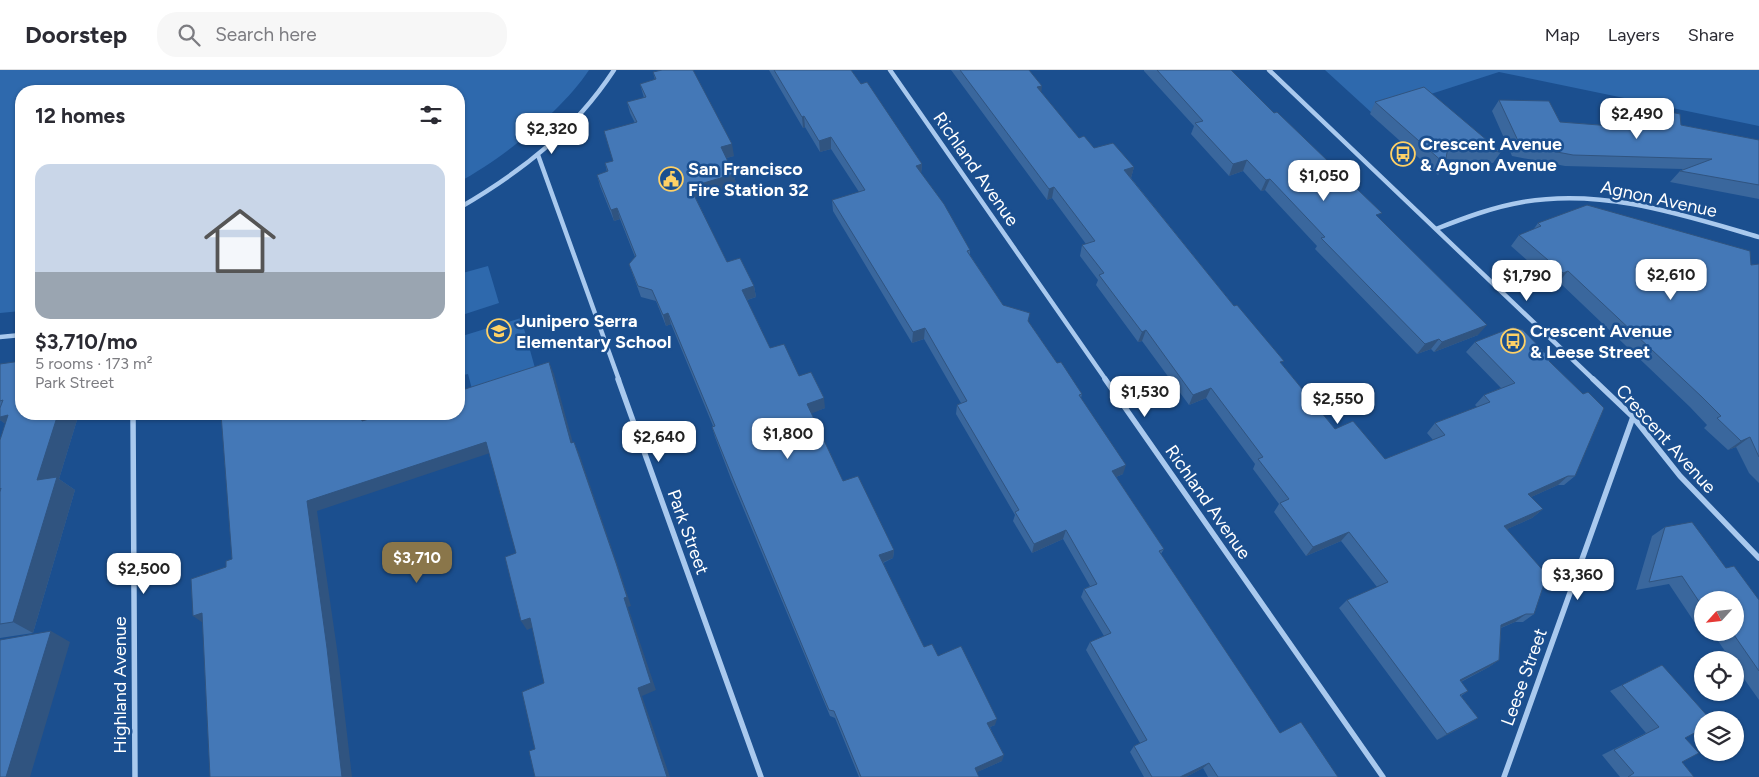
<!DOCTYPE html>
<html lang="en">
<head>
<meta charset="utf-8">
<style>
	body { margin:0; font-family:Figtree,sans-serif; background:#f7f7f7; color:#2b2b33; height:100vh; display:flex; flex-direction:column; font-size:19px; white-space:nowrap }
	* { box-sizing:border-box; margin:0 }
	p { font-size:16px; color:#7c7c81 }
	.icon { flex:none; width:28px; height:28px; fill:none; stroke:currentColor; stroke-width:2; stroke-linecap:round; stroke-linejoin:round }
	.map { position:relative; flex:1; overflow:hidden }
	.details { position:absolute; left:15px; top:15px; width:450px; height:335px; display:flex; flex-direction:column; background:#fff; border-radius:20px; box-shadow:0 1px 4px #0004 }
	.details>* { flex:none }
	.needle { width:32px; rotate:243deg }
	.buttons { position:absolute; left:1694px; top:521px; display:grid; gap:10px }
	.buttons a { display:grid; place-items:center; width:50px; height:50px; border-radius:50%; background:#fff; box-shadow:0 1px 4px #0004; font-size:25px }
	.price { position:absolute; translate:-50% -42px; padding:0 11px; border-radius:10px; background:#fff; color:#222; font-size:16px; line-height:32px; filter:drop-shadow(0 1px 2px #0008) }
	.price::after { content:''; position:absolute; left:50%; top:30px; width:15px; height:11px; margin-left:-8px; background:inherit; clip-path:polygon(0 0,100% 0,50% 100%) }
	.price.on { background:#8a764a; color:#fff }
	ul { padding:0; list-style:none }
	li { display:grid; align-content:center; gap:10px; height:265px; padding:0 20px }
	li span { display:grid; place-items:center; height:155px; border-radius:15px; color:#555 }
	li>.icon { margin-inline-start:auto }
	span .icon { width:90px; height:90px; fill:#fffc; stroke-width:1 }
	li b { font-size:21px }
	h2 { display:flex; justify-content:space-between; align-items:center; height:60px; padding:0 20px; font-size:21px }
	header { display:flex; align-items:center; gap:30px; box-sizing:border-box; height:70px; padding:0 25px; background:#fff; border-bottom:1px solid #e1e1e2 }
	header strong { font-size:24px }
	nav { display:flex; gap:28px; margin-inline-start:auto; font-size:18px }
	.search { width:350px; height:45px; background:#f7f7f7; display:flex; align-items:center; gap:12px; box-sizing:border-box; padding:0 18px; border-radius:20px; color:#7c7c81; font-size:19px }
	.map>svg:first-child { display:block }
</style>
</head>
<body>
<header>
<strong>Doorstep</strong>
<div class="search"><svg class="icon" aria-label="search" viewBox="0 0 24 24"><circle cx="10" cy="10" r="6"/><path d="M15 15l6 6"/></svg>Search here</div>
<nav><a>Map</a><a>Layers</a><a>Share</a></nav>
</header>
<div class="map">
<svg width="1759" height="707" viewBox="0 0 1759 707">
	<rect width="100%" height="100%" fill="#1b4f8f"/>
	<path fill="#2e69ad" d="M0,0H589C562,41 502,89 459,112V21H21V241L0,243Z
		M1325,0H1759V56L1499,2L1372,43Z
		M488,196L499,233L459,246V204Z
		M521,248L535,298L472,319L468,304L459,306V267Z"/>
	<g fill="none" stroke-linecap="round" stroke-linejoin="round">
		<path stroke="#a9c9ee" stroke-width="4.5" d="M890,0L1106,310
			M1269,0L1594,310
			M538,85L619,310
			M459,138C521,102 574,61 614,0
			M1436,159C1464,148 1493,137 1523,132C1604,118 1683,145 1759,167
			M0,267L21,265"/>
		<path stroke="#a9c9ee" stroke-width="5.5" d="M618,309L761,707
			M1105,309L1383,707
			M1593,309L1633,347L1680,406L1759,488
			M133,344L135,707
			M1504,707L1633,347"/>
	</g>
	<path fill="#3a679d" d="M769,0H851L861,14L922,94L921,103L970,180V185L1003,235L1028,251L1057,293L1082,324L1081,328L1123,404L1116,407L1164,479L1161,484L1280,663L1338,707H1208L1203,698L1186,707H1144L1130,682L1134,676L1140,673L1086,580L1090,572L1104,566L1081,527L1084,519L1090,516L1063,469L1032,483L1013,451L1015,445L956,344L957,335L961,333L924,269L912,273L833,141L832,130L859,122L831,79L820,82L805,57L803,58Z
		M951,0H1029L1041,22L1079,68L1094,78L1134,97L1131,108L1234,236L1335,359L1385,389L1433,370L1427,363L1435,353L1477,337L1475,335L1484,325L1501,318L1466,282L1475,272L1549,291L1575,406L1564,415H1558L1531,427L1543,439L1532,448L1507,459L1534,544L1523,552H1515L1501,558L1499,590L1489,597L1461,612L1468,621L1461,626L1478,648L1468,654L1437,670L1339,538L1347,530L1377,517L1341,471L1306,486L1274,442L1279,434L1253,399L1255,394L1206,328L1189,335L1142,271L1138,272L1096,215L1098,210L1080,186L1082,175L1086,174L1052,128L1047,130Z
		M1144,0H1231L1379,148L1478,265L1434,282L1431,279L1417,284L1315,179L1317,176L1265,120L1261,121L1243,101L1229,106L1191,64L1194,56L1144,1Z
		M653,2L734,86L726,88L734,104L736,115L695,127L727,192L754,216L756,227L747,230L770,278L799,306L825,338L811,343L843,411L894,480L893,488L883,493L924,577L938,586L995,655L990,657L1002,691L977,702L979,707H859L835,648L830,646L731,409L715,367L712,357L713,356L671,254L666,256L656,231L641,227L629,194L635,187L620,149L614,151L600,116L597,105L607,102L605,93L613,91L635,53L630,43L627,32L644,28L640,14L655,10Z
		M1499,30L1560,52L1628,57V46L1637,35L1681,55L1759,70V129L1670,112L1680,101L1683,99L1565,96L1512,86L1492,41Z
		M1375,32L1501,82L1493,93L1446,89L1445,94L1438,105L1370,44Z
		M1538,153L1751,195L1759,194V413L1749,403L1736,377L1728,380L1704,358L1707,355L1690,337L1559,212L1554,214L1511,176L1519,165L1533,160Z
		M0,294L77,350L59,409L75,420L33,563L0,568V370L6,354L0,350Z
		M1665,457L1726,498L1759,530V630L1735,596V590H1731L1712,562H1735V530H1702V555L1697,556L1669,514L1636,520L1652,466Z
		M1622,615L1685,668L1682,692L1694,707H1620L1602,685L1646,663L1610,621Z"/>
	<path fill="#305480" d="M1042,16L1041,27L1037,17Z
		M804,46L805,57L803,58L802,47Z
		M831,67V79L820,82L819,71Z
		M732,74L734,86L723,89L721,77Z
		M1247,90L1243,101L1229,106L1233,94Z
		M922,94L921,105L916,96Z
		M1134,97L1131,108L1124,100Z
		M734,104L736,115L692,128L690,117Z
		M1270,109L1265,120L1261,121L1266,110Z
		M1054,117L1052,128L1047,130L1049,119Z
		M617,138L620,149L614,151L611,140Z
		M1568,201L1559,212L1554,214L1563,203Z
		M754,216L756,227L744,231L742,220Z
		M668,243L671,254L666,256L663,245Z
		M1487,255L1478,265L1434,282L1442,272Z
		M925,258L924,269L912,273L913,262Z
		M1146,260L1142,271L1138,272L1142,262Z
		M1439,269L1431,279L1417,284L1425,274Z
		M549,292L554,304L576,384L571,373Z
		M1211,318L1206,328L1189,335L1193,325Z
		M824,328L825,338L808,345L807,334Z
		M57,344H69L77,350L59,409L75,420L33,563L13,552L37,410Z
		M361,344H368L371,362L362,351Z
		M8,345L15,361L0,350V347Z
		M1750,367L1736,377L1728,380L1741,371Z
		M486,372L493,382L317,441L338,586L352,707H342L307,431Z
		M574,372L579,383L620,502L631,536L628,537L656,620L642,626L670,707H667L638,618L624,528Z
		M1126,395L1123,404L1109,410L1112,401Z
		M1568,406L1558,415L1518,433L1528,424Z
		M1543,439L1532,448L1494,465L1504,456Z
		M1066,460L1063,469L1032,483L1034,474Z
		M1349,462L1341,471L1306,486L1313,477Z
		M894,480L893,488L879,494V485Z
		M202,543L206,555L193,546Z
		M1526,544L1515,552L1490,562L1501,555Z
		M530,548L536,556L527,560L521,551Z
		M51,561L70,572L30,707H6Z
		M1499,590L1489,597L1450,617L1460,610Z
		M1478,648L1468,654L1437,670L1447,664Z
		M997,649L995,655L985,659L987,653Z
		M1004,685L1002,691L973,704L975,698Z
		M1209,693L1203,698L1186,707H1180Z"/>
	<path fill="#4478b7" stroke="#305480" d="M662,0H693L732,74L721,77L734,104L690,117L727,192L740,188L754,216L742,220L770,278L784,274L799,306L811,302L824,328L807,334L843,411L858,406L894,480L879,485L924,577L932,574L938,586L961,576L997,649L987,653L1004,685L975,698L979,707H861L834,641L829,640L821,621L729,399L712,357L715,356L668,243L663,245L652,220L638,216L629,194L636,186L617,138L611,140L597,105L608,101L605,93L613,91L604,61L637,52L627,32L646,27L640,14L656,9L653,2Z
		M774,0H851L861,14L867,12L922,94L916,96L944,134L970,180L967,181L1003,235L1030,243L1028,251L1057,293L1061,292L1082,324L1079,325L1126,395L1112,401L1164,479L1159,481L1257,628L1280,663L1301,652L1338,707H1218L1209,693L1180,707H1152L1134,676L1147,670L1090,572L1111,563L1084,519L1097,514L1066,460L1034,474L1015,442L1019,440L957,335L967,331L925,258L913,262L832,130L865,120L831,67L819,71L804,46L802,47Z
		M960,0H1029L1042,16L1037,17L1079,68L1084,66L1094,78L1113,73L1134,97L1124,100L1234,236L1237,235L1284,291L1280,292L1335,359L1353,351L1385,389L1445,365L1435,353L1490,332L1484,325L1515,313L1475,272L1513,257L1523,260L1550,288L1549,291L1583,324L1588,322L1604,338L1575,406H1568L1528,424L1543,439L1504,456L1547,505L1534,544H1526L1501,555L1499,590L1460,610L1468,621L1460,625L1478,648L1447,664L1347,530L1388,512L1349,462L1313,477L1280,433L1289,429L1258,389L1263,387L1211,318L1193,325L1146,260L1142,262L1099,205L1104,203L1082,175L1095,171L1054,117L1049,119Z
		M1157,0H1231L1274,43L1277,42L1382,143L1376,145L1487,255L1442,272L1439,269L1425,274L1321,168L1325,167L1270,109L1266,110L1247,90L1233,94L1195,53L1203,51Z
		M1424,17L1501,82L1448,77L1445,94L1375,32Z
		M1499,30L1549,31L1560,52L1638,58L1637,35L1680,44L1681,55L1759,70V115L1680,101L1712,89L1573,85L1520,75Z
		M1587,135L1750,181L1751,195L1759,194V387L1750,367L1741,371L1717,348L1721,346L1702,327L1568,201L1563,203L1519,165L1541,156L1538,153Z
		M21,291V344H58L37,410L57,407L13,552L0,554V422L1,418L0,419V370L8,345L0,347V338L3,330L0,331V294Z
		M549,292L571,373L574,372L616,493L627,527L624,528L651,613L638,618L667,707H535L529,681L535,679L522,622L544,613L530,548L521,551L505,487L516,483L486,372L307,431L327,578L342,707H210L202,543L193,546L191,509L226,497V491L232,489L221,344H361L362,351L386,344H459V321Z
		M1692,452L1726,498L1734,496L1759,530V601L1732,562H1735V530H1702V536L1682,506L1649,512L1665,457Z
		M51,561L6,707H0V570Z
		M1662,595L1711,650H1702V659L1685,668L1699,683L1682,692L1694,707H1628L1634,703L1614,680L1659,657L1622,615Z"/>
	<defs>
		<g id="bus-ring" transform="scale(1.25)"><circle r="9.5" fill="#1b4f8f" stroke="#ffd166" stroke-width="1.5"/><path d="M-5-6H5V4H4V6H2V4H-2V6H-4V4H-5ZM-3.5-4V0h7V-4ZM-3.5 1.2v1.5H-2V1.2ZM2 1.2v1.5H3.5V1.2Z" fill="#ffd166"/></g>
		<g id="civic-ring" transform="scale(1.25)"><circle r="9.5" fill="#1b4f8f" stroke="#ffd166" stroke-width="1.5"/><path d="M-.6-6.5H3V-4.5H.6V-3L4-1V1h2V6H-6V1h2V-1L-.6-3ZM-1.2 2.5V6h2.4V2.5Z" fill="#ffd166"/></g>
		<g id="school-ring" transform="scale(1.25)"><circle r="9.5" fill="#1b4f8f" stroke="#ffd166" stroke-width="1.5"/><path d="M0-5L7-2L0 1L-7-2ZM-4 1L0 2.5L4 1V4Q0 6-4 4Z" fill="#ffd166"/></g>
	</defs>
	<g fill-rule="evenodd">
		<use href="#bus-ring" x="1403" y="84"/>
		<use href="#civic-ring" x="671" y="109"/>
		<use href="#school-ring" x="499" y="261"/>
		<use href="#bus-ring" x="1513" y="271"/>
	</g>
	<g text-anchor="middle" stroke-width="5" stroke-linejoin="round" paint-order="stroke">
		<g font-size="18" font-weight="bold" fill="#fff" stroke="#1b4f8f" text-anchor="start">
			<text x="1420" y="80">Crescent Avenue<tspan x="1420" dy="21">&amp; Agnon Avenue</tspan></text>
			<text x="688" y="105">San Francisco<tspan x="688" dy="21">Fire Station 32</tspan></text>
			<text x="516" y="257">Junipero Serra<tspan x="516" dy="21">Elementary School</tspan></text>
			<text x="1530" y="267">Crescent Avenue<tspan x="1530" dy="21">&amp; Leese Street</tspan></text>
		</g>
		<g font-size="18" fill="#fff" stroke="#1b4f8f">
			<text transform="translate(976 99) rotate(55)" y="6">Richland Avenue</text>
			<text transform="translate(1659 129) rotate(12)" y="6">Agnon Avenue</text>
			<text transform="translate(1666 369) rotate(48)" y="6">Crescent Avenue</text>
			<text transform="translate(1208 432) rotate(55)" y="6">Richland Avenue</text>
			<text transform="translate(688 462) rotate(70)" y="6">Park Street</text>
			<text transform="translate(1524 607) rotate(-70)" y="6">Leese Street</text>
			<text transform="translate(120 615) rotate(-90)" y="6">Highland Avenue</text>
		</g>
	</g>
</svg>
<div class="buttons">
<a><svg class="needle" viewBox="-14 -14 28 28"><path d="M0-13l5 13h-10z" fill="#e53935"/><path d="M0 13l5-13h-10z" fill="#7c7c81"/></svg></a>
<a><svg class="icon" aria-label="locate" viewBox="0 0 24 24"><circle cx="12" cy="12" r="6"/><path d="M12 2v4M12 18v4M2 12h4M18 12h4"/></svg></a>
<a><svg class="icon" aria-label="layers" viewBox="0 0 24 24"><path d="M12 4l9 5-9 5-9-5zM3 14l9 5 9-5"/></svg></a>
</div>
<b class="price" style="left:1637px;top:70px">$2,490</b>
<b class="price" style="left:552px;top:85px">$2,320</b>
<b class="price" style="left:1324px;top:132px">$1,050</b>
<b class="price" style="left:1671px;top:231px">$2,610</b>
<b class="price" style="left:1527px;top:232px">$1,790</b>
<b class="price" style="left:1145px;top:348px">$1,530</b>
<b class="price" style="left:1338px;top:355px">$2,550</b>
<b class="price" style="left:788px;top:390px">$1,800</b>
<b class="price" style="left:659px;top:393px">$2,640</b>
<b class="price on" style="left:417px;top:514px">$3,710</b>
<b class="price" style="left:144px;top:525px">$2,500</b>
<b class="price" style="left:1578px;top:531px">$3,360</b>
<section class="details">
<h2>12 homes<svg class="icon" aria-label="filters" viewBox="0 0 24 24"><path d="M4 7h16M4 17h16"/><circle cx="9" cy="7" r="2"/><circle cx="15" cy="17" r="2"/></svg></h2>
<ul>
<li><span style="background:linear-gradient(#c9d6e8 70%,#9aa5b1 0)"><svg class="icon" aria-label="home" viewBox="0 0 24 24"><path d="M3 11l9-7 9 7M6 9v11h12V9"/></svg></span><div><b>$3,710/mo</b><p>5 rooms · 173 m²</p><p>Park Street</p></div></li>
</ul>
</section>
</div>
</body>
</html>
